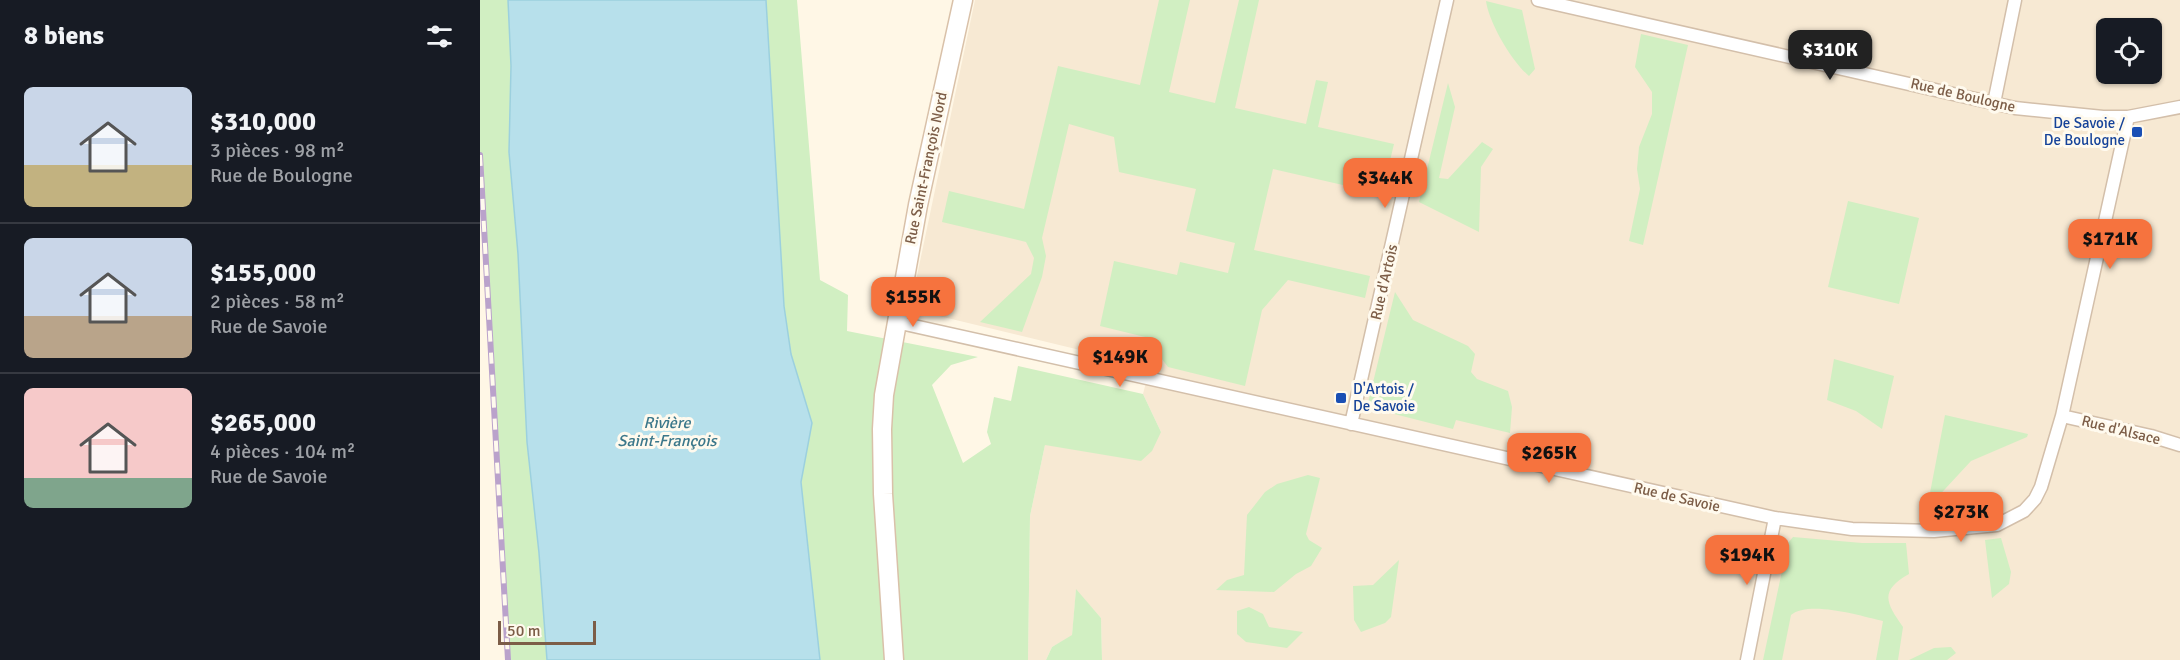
<!DOCTYPE html>
<html lang="fr">
<head>
<meta charset="utf-8">
<style>
	body { margin:0; font-family:Signika,sans-serif; background:#20242c; color:#f1f3f6; height:100vh; display:flex; flex-direction:column; font-size:22px; white-space:nowrap }
	* { box-sizing:border-box; margin:0 }
	p { font-size:20px; color:#9ea1a6 }
	.icon { flex:none; width:33px; height:33px; fill:none; stroke:currentColor; stroke-width:2; stroke-linecap:round; stroke-linejoin:round }
	.map { position:relative; flex:1; overflow:hidden }
	.details { display:flex; flex-direction:column; background:#171b24; width:480px }
	.details>* { flex:none }
	.fabs { position:absolute; left:1616px; top:18px; display:grid; gap:12px }
	.fabs a { display:grid; place-items:center; width:66px; height:66px; border-radius:9px; background:#171b24; box-shadow:0 2px 4px #0004; font-size:30px }
	.scale { position:absolute; left:18px; bottom:15px; width:98px; box-sizing:border-box; padding-left:6px; border:3px solid #7c5d47; border-top:0; font-size:16px; line-height:21px; white-space:nowrap; color:#7c5d47; -webkit-text-stroke:4px #fffaee; paint-order:stroke }
	.price { position:absolute; translate:-50% -51px; padding:0 14px; border-radius:12px; background:#f6733e; color:#111; font-size:20px; line-height:39px; filter:drop-shadow(0 2px 3px #0008) }
	.price::after { content:''; position:absolute; left:50%; top:36px; width:18px; height:14px; margin-left:-9px; background:inherit; clip-path:polygon(0 0,100% 0,50% 100%) }
	.price.selected { background:#222; color:#fff }
	ul { padding:0; list-style:none }
	li { display:flex; align-items:center; gap:18px; height:150px; padding:0 24px }
	li+li { border-top:2px solid #363941 }
	li span { display:grid; place-items:center; flex:none; width:168px; height:120px; border-radius:9px; color:#555 }
	li>.icon { margin-inline-start:auto }
	span .icon { width:72px; height:72px; fill:#fffc; stroke-width:1 }
	li b { font-size:26px }
	h2 { display:flex; justify-content:space-between; align-items:center; height:72px; padding:0 24px; font-size:26px }
	main { display:flex; flex:1; min-height:0 }
	.map>svg:first-child { display:block }
</style>
</head>
<body>
<main>
<section class="details">
<h2>8 biens<svg class="icon" aria-label="filters" viewBox="0 0 24 24"><path d="M4 7h16M4 17h16"/><circle cx="9" cy="7" r="2"/><circle cx="15" cy="17" r="2"/></svg></h2>
<ul>
<li><span style="background:linear-gradient(#c9d6e8 65%,#c2b280 0)"><svg class="icon" aria-label="home" viewBox="0 0 24 24"><path d="M3 11l9-7 9 7M6 9v11h12V9"/></svg></span><div><b>$310,000</b><p>3 pièces · 98 m²</p><p>Rue de Boulogne</p></div></li>
<li><span style="background:linear-gradient(#c9d6e8 65%,#b9a48a 0)"><svg class="icon" aria-label="home" viewBox="0 0 24 24"><path d="M3 11l9-7 9 7M6 9v11h12V9"/></svg></span><div><b>$155,000</b><p>2 pièces · 58 m²</p><p>Rue de Savoie</p></div></li>
<li><span style="background:linear-gradient(#f6c9c9 75%,#7fa58c 0)"><svg class="icon" aria-label="home" viewBox="0 0 24 24"><path d="M3 11l9-7 9 7M6 9v11h12V9"/></svg></span><div><b>$265,000</b><p>4 pièces · 104 m²</p><p>Rue de Savoie</p></div></li>
</ul>
</section>
<div class="map">
<svg width="1700" height="660" viewBox="0 0 1700 660">
	<rect width="100%" height="100%" fill="#fff7e6"/>
	<path fill="#f7e9d3" fill-rule="evenodd" d="M495,0H1700V660H622L621,618L596,590L592,636L572,647L566,660H548L550,516L565,445L681,432L663,394L670,367L430,309ZM1626,28H1671V74H1626Z"/>
	<path fill="#d1efc2" d="M0,0H28L31,66L29,153L38,254L47,442L59,553L67,660H30L0,177Z
		M286,0H317L340,280L368,295L367,331L498,357L471,365L452,385L483,463L511,444L507,432L514,397L531,401L538,366L663,394L681,432L672,451L661,461L565,445L550,516L548,660H340L321,482L332,423L311,354L304,306Z
		M679,0H710L689,92L735,103L759,0H779L755,108L826,124L836,80L848,82L838,127L914,144L902,194L793,169L774,250L890,276L885,298L808,280L782,310L765,386L688,367L665,337L620,326L634,261L697,275L700,262L748,273L755,243L706,231L716,189L639,172L634,137L589,124L562,238L566,256L562,277L542,332L500,322L551,274L554,258L546,242L462,222L469,191L544,209L578,66L660,85Z
		M1006,1L1042,10L1055,69L1049,76C1032,62 1009,23 1006,1Z
		M1161,34L1208,45L1163,245L1149,241L1160,189L1157,169L1159,147L1172,114V92L1155,67Z
		M968,83L975,107L959,178L968,179L1002,142L1013,149L1001,167L999,232L939,202Z
		M1368,201L1439,218L1419,304L1348,287Z
		M915,292L933,320L988,346L995,354L991,372L997,379L1028,391L1032,407L1030,433L976,420L973,429L887,407Z
		M1354,359L1414,376L1402,429L1376,411L1347,400Z
		M1465,415L1548,434L1547,437L1491,461L1453,502L1449,498Z
		M828,475L840,478L826,534L829,540L842,548L831,566L816,574L794,592L736,590L747,580L764,575L767,515L785,492L797,484Z
		M1313,537L1382,543H1426L1429,574C1399,591 1406,603 1423,627L1418,660H1396L1403,621C1381,616 1329,600 1311,615L1302,660H1283L1308,543Z
		M1521,538L1531,572L1529,584L1512,598L1505,540Z
		M919,560L911,617L905,623L881,632L874,620L873,586L893,585Z
		M596,589L621,618L622,660H566L572,647L592,635Z
		M769,607L783,614L789,627L823,632L807,648L766,642L757,634V611Z
		M1471,647L1476,653L1467,660H1429L1454,648Z"/>
	<path fill="#b7e0eb" stroke="#9cd0de" stroke-width="1.5" d="M28,0H286L304,306L311,354L332,423L321,482L340,660H67L59,553L47,442L38,254L29,152L31,66Z"/>
	<g fill="none" stroke-linecap="round" stroke-linejoin="round">
		<g stroke="#d3bfaa" stroke-width="15">
			<path id="street" d="M1058,0L1535,108L1623,117H1648L1700,107
				M1514,103L1535,0
				M416,322L1295,518L1372,529L1454,531L1517,525L1544,511L1555,499L1561,487L1582,416L1648,117
				M1582,416L1671,436L1700,445
				M871,424L967,0
				M1267,660L1295,518"/>
		</g>
		<g stroke="#d9c1a9" stroke-width="21">
			<path id="secondary" d="M414,660L403,494L402,429L404,395L438,205L483,0"/>
		</g>
		<use href="#street" stroke="#fff" stroke-width="12"/>
		<use href="#secondary" stroke="#fff" stroke-width="18"/>
		<g stroke="#baa2cb" stroke-width="6">
			<path id="rail" d="M0,155L28,660"/>
		</g>
		<use href="#rail" stroke="#fffaee" stroke-width="4" stroke-dasharray="11" stroke-linecap="butt"/>
	</g>
	<g fill="#1a4fb4" stroke="#fffaee" stroke-width="2">
		<rect x="1651" y="126" width="12" height="12" rx="3"/>
		<rect x="855" y="392" width="12" height="12" rx="3"/>
	</g>
	<g text-anchor="middle" stroke-width="6" stroke-linejoin="round" paint-order="stroke">
		<g font-size="15" fill="#7c5d47" stroke="#fffaee">
			<text transform="translate(1483 95) rotate(13)" y="5">Rue de Boulogne</text>
			<text transform="translate(446 168) rotate(-78)" y="5">Rue Saint-François Nord</text>
			<text transform="translate(904 282) rotate(-77)" y="5">Rue d'Artois</text>
			<text transform="translate(1641 430) rotate(14)" y="5">Rue d'Alsace</text>
			<text transform="translate(1197 497) rotate(13)" y="5">Rue de Savoie</text>
		</g>
		<g font-size="15" fill="#164399" stroke="#fffaee" text-anchor="end">
			<text x="1645" y="128">De Savoie /<tspan x="1645" dy="17">De Boulogne</tspan></text>
			<text x="873" y="394" text-anchor="start">D'Artois /<tspan x="873" dy="17">De Savoie</tspan></text>
		</g>
		<g font-size="16" font-style="italic" fill="#3b778a" stroke="#fffaee">
			<text x="187" y="428">Rivière<tspan x="187" dy="18">Saint-François</tspan></text>
		</g>
	</g>
</svg>
<div class="fabs">
<a><svg class="icon" aria-label="locate" viewBox="0 0 24 24"><circle cx="12" cy="12" r="6"/><path d="M12 2v4M12 18v4M2 12h4M18 12h4"/></svg></a>
</div>
<div class="scale">50 m</div>
<b class="price selected" style="left:1350px;top:81px">$310K</b>
<b class="price" style="left:905px;top:209px">$344K</b>
<b class="price" style="left:1630px;top:270px">$171K</b>
<b class="price" style="left:433px;top:328px">$155K</b>
<b class="price" style="left:640px;top:388px">$149K</b>
<b class="price" style="left:1069px;top:484px">$265K</b>
<b class="price" style="left:1481px;top:543px">$273K</b>
<b class="price" style="left:1267px;top:586px">$194K</b>
</div>
</main>
</body>
</html>
